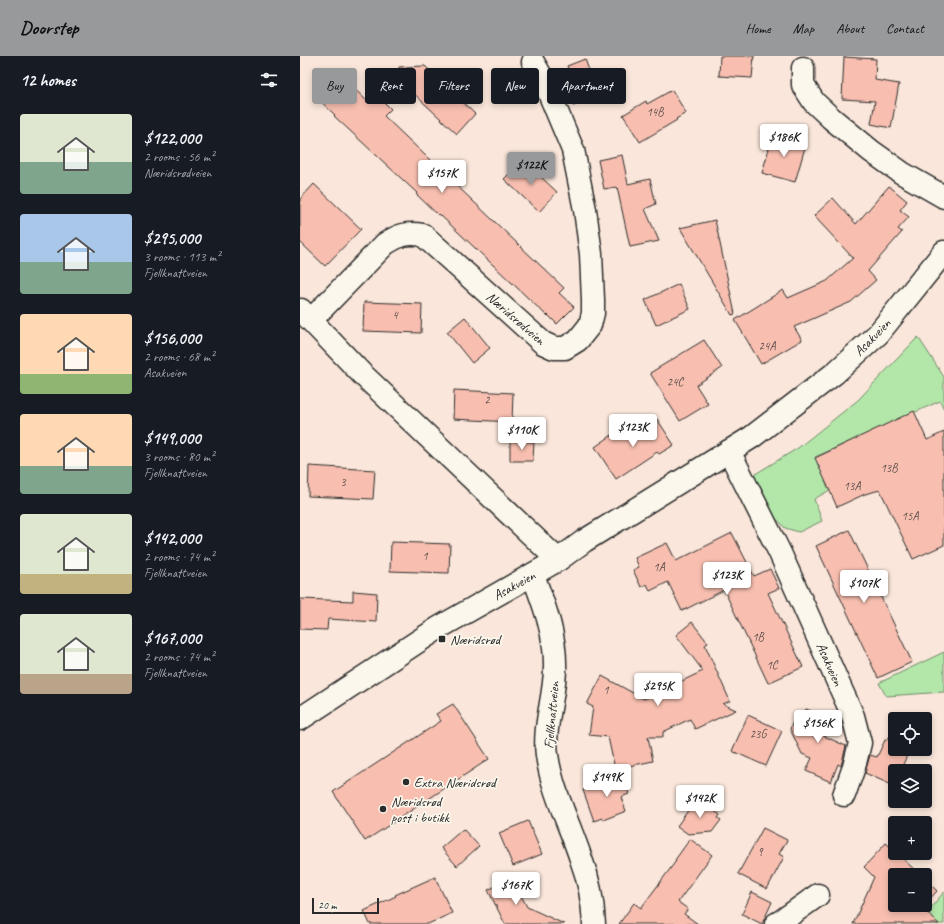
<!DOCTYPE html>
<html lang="en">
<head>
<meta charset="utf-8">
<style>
	body { margin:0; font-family:Caveat,sans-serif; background:#20242c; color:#f1f3f6; height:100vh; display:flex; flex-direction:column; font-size:15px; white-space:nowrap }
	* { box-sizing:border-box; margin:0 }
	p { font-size:13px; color:#9ea1a6 }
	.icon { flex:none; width:22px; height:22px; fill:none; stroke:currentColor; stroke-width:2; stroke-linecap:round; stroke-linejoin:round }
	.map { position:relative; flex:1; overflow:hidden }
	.drawer { display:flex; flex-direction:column; background:#171b24; width:300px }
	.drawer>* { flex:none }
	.guide { position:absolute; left:12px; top:12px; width:380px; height:36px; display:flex; gap:8px }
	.controls { position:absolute; left:588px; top:656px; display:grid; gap:8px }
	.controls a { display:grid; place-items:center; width:44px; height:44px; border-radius:4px; background:#171b24; box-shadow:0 2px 6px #0003; font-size:20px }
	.scale { position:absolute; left:12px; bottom:10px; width:67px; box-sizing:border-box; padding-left:4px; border:2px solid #2b2b2b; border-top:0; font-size:11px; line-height:14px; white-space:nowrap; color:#2b2b2b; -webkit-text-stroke:3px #fbf7ec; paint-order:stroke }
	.price { position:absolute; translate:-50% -34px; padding:0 9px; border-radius:4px; background:#fff; color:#222; font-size:13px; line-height:26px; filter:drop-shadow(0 1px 2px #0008) }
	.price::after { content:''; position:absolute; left:50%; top:24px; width:12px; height:9px; margin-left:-6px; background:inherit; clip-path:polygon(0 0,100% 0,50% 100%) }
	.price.active { background:#98999b; color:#111 }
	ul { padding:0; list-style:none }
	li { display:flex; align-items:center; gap:12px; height:100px; padding:0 20px }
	li span { display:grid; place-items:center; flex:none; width:112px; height:80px; border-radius:4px; color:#555 }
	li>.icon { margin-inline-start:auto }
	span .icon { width:48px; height:48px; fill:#fffc; stroke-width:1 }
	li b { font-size:17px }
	h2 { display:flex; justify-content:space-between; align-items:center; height:48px; padding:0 20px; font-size:17px }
	.tag { padding:0 14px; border-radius:4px; background:#171b24; box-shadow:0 2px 6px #0003; font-size:14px; line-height:36px }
	.tag.active { background:#98999b; color:#111 }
	header { display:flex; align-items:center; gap:24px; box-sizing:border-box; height:56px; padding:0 20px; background:#98999b; color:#111 }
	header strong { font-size:19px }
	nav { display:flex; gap:22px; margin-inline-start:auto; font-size:14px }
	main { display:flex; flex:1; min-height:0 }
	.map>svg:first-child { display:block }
</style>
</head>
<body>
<header>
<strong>Doorstep</strong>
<nav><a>Home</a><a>Map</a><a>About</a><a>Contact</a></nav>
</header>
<main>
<section class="drawer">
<h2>12 homes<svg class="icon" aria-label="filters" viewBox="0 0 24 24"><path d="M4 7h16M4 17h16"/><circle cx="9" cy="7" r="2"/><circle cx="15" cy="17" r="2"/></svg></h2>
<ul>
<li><span style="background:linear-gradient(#dfe7d0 60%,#7fa58c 0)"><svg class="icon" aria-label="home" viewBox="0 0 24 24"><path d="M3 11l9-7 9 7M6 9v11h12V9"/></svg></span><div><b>$122,000</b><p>2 rooms · 56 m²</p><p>Næridsrødveien</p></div></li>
<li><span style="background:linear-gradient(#a9c7e8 60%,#7fa58c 0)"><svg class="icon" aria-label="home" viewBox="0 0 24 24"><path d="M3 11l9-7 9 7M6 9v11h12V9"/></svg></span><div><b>$295,000</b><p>3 rooms · 113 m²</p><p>Fjellknattveien</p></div></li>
<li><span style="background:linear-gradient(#ffd9b3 75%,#8fb573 0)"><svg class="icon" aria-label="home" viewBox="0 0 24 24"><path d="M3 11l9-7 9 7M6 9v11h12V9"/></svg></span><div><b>$156,000</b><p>2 rooms · 68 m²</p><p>Asakveien</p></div></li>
<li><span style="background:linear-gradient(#ffd9b3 65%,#7fa58c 0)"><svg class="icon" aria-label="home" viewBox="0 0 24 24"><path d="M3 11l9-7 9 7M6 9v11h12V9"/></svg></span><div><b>$149,000</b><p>3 rooms · 80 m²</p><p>Fjellknattveien</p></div></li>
<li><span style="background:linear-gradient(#dfe7d0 75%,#c2b280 0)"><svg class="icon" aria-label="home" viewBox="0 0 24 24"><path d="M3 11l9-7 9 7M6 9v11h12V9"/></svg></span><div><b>$142,000</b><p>2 rooms · 74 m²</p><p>Fjellknattveien</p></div></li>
<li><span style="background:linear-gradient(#dfe7d0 75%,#b9a48a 0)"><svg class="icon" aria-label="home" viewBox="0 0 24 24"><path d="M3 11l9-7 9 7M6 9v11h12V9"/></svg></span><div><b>$167,000</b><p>2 rooms · 74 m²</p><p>Fjellknattveien</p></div></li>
</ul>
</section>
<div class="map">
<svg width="644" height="868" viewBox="0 0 644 868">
	<rect width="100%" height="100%" fill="#fae6da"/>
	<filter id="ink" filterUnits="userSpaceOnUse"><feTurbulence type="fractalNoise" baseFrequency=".025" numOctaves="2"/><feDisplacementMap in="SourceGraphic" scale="8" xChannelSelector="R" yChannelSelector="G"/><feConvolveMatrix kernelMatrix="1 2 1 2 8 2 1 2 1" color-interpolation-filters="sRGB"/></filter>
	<g filter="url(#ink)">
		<path fill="#b3e7a9" stroke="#6f896a" d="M618,281L644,321V353L640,345L515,401L530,434L514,443L522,465L499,476L485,472L471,457L452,420L498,392L558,344Z
			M644,596V636L586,640L579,627Z
			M644,836V868H636L628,855Z"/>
		<path fill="#f8bfb0" stroke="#2b2b2b" d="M420,0H454L452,22L419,20Z
			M544,1L576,3L575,24L599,28L591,72L571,68L575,45L542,43Z
			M285,3L292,23L288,24L295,42L273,50L266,30L273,27L267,10Z
			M125,10L175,58L157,78L110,34L100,44L99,11Z
			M37,16L68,46L76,38L91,53L84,60L264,232L259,237L274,251L257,268L248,259L247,260L139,158L138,159L116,138L117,137L34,60L35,59L14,39Z
			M372,34L386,57L376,63L377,64L340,86L323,59L346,45L347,48Z
			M473,78L506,88L495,126L462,117Z
			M322,99L328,128L350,123L356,148L345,153L359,185L330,191L317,131L304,133L298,104Z
			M223,104L257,136L239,156L204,123Z
			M14,128L61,173L25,210L0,186V143Z
			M589,130L607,145L600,154L609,161L598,173L602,176L568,215L576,224L551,246L494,271L502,284L461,308L435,264L483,234L488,242L527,225L553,202L514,160L533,142L556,168Z
			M415,164L435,258L432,259L380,172Z
			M379,228L390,253L356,269L345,244Z
			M64,246L122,248L121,277L63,275Z
			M165,261L190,292L172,307L147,276Z
			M404,284L422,312L396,329L408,348L380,365L350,317Z
			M154,334L213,337L212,366L153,363Z
			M614,355L627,384L644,376V489L613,503L580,434L565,438L537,451L515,402Z
			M357,363L374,389L359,398L357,396L316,423L295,391L321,373L327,383Z
			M210,385L234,386L233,405H210Z
			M9,410L75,414L73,443L8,440Z
			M549,474L612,606L578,622L516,490Z
			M432,477L454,520L470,513L479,532L468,537L503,611L468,627L424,534L382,555L368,526L350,535L347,528L341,531L333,514L339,511L335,502L367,487L376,505Z
			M91,486L150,488L149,517L90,515Z
			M53,535L77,537L76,566L28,563L27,574L0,573V543L53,545Z
			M392,566L408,587L405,589L430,645L423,648L436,654L395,673L390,663L363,676V681H348L353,705L315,713L308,681L289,679L293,651L287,648L302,620L344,643L403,615L376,579Z
			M153,648L189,703L65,785L33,736L141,665L136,658Z
			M506,653L531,663L524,680L546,690L541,710L538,708L531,726L506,715L512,702L502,698L490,673L496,659L503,661Z
			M448,659L482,675L466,710L432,695Z
			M589,681L595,684V693H610L600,715H595V727L594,730L565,717L570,699L577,701L585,684H587Z
			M322,719L329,738L321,741L326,755L303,764L302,762L294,765L283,734Z
			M397,742L420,759L418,762L421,764L412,776L388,778L377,770Z
			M228,765L242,798L213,810L199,777Z
			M463,772L487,784L479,798L484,801L467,833L438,818Z
			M163,773L179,790L157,810L141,792Z
			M390,783L412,799L378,846L388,853L384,858L398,868H319L334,847L341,852L376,805L375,804Z
			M586,787L595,795V797H597L620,819H595V849H624L622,852L639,868H553L574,821L564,811Z
			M135,821L152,857L128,868H70L64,855L96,840L95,839Z
			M212,822L227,851L264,868H205L188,834Z
			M625,823L637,835L625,848Z
			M452,836L472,846L462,868L442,858Z"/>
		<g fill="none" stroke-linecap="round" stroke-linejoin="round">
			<g stroke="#2b2b2b" stroke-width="25">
				<path id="minor" d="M503,12V29L514,46L531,62L571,95L602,117L644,141
					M1,254L61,317L258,504
					M11,264L85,188C99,179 107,176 123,179L243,287L254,292H265L278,284L290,269L293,257V244L291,198L285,154L273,94L244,25L233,6
					M429,395L480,497L553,660L560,687L554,711L544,739
					M233,519C244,549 256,579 255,612C255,641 243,670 247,699C252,735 270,769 281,803C289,824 293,846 294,868
					M476,868L483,864L518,839"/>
			</g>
			<g stroke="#2b2b2b" stroke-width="25">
				<path id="secondary" d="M0,663L140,571L258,504L284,485L452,381L535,317L578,278L644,196"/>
			</g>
			<use href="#minor" stroke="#fbf7ec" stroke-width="22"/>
			<use href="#secondary" stroke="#fbf7ec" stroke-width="22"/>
		</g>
	</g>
	<g fill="#2b2b2b" stroke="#fbf7ec" stroke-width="1.5">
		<rect x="138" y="579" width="8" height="8" rx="2"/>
		<circle cx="106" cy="726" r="4"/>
		<circle cx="83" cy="753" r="4"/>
	</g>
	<g text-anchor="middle" stroke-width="3.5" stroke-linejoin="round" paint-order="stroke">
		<g font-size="12" fill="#5e504c">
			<text x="355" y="60">14B</text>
			<text x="95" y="263">4</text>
			<text x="467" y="294">24A</text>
			<text x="375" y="330">24C</text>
			<text x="187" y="348">2</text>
			<text x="589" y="416">13B</text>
			<text x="43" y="430">3</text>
			<text x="552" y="434">13A</text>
			<text x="610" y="464">15A</text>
			<text x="125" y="504">1</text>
			<text x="359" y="515">1A</text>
			<text x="458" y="585">1B</text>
			<text x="472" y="613">1C</text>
			<text x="306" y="638">1</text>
			<text x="458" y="682">23G</text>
			<text x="460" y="800">9</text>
		</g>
		<g font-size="14" fill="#2b2b2b" stroke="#fbf7ec">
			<text transform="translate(216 262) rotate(41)" y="5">Næridsrødveien</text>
			<text transform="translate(572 281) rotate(-46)" y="5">Asakveien</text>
			<text transform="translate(214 529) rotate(-29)" y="5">Asakveien</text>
			<text transform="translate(530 608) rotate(66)" y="5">Asakveien</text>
			<text transform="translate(251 659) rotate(-85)" y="5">Fjellknattveien</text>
		</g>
		<g font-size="14" fill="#2b2b2b" stroke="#fbf7ec" text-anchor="start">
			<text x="150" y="588">Næridsrød</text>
			<text x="114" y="731">Extra Næridsrød</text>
			<text x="91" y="750">Næridsrød<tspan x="91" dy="16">post i butikk</tspan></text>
		</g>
	</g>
</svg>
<div class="controls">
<a><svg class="icon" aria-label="locate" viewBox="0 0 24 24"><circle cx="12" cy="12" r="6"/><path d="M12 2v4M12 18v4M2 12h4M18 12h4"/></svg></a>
<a><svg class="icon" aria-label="layers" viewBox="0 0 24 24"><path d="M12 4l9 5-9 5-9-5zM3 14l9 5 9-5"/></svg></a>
<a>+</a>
<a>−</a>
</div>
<div class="scale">20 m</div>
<b class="price" style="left:484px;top:102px">$186K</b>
<b class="price active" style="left:231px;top:130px">$122K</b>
<b class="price" style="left:142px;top:138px">$157K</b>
<b class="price" style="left:333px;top:392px">$123K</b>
<b class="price" style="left:222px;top:395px">$110K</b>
<b class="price" style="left:427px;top:540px">$123K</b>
<b class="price" style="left:564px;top:548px">$107K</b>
<b class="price" style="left:358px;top:651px">$295K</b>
<b class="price" style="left:518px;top:688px">$156K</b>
<b class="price" style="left:307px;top:742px">$149K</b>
<b class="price" style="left:400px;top:763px">$142K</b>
<b class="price" style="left:216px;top:850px">$167K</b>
<div class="guide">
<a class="tag active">Buy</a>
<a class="tag">Rent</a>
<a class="tag">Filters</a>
<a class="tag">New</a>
<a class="tag">Apartment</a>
</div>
</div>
</main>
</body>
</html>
